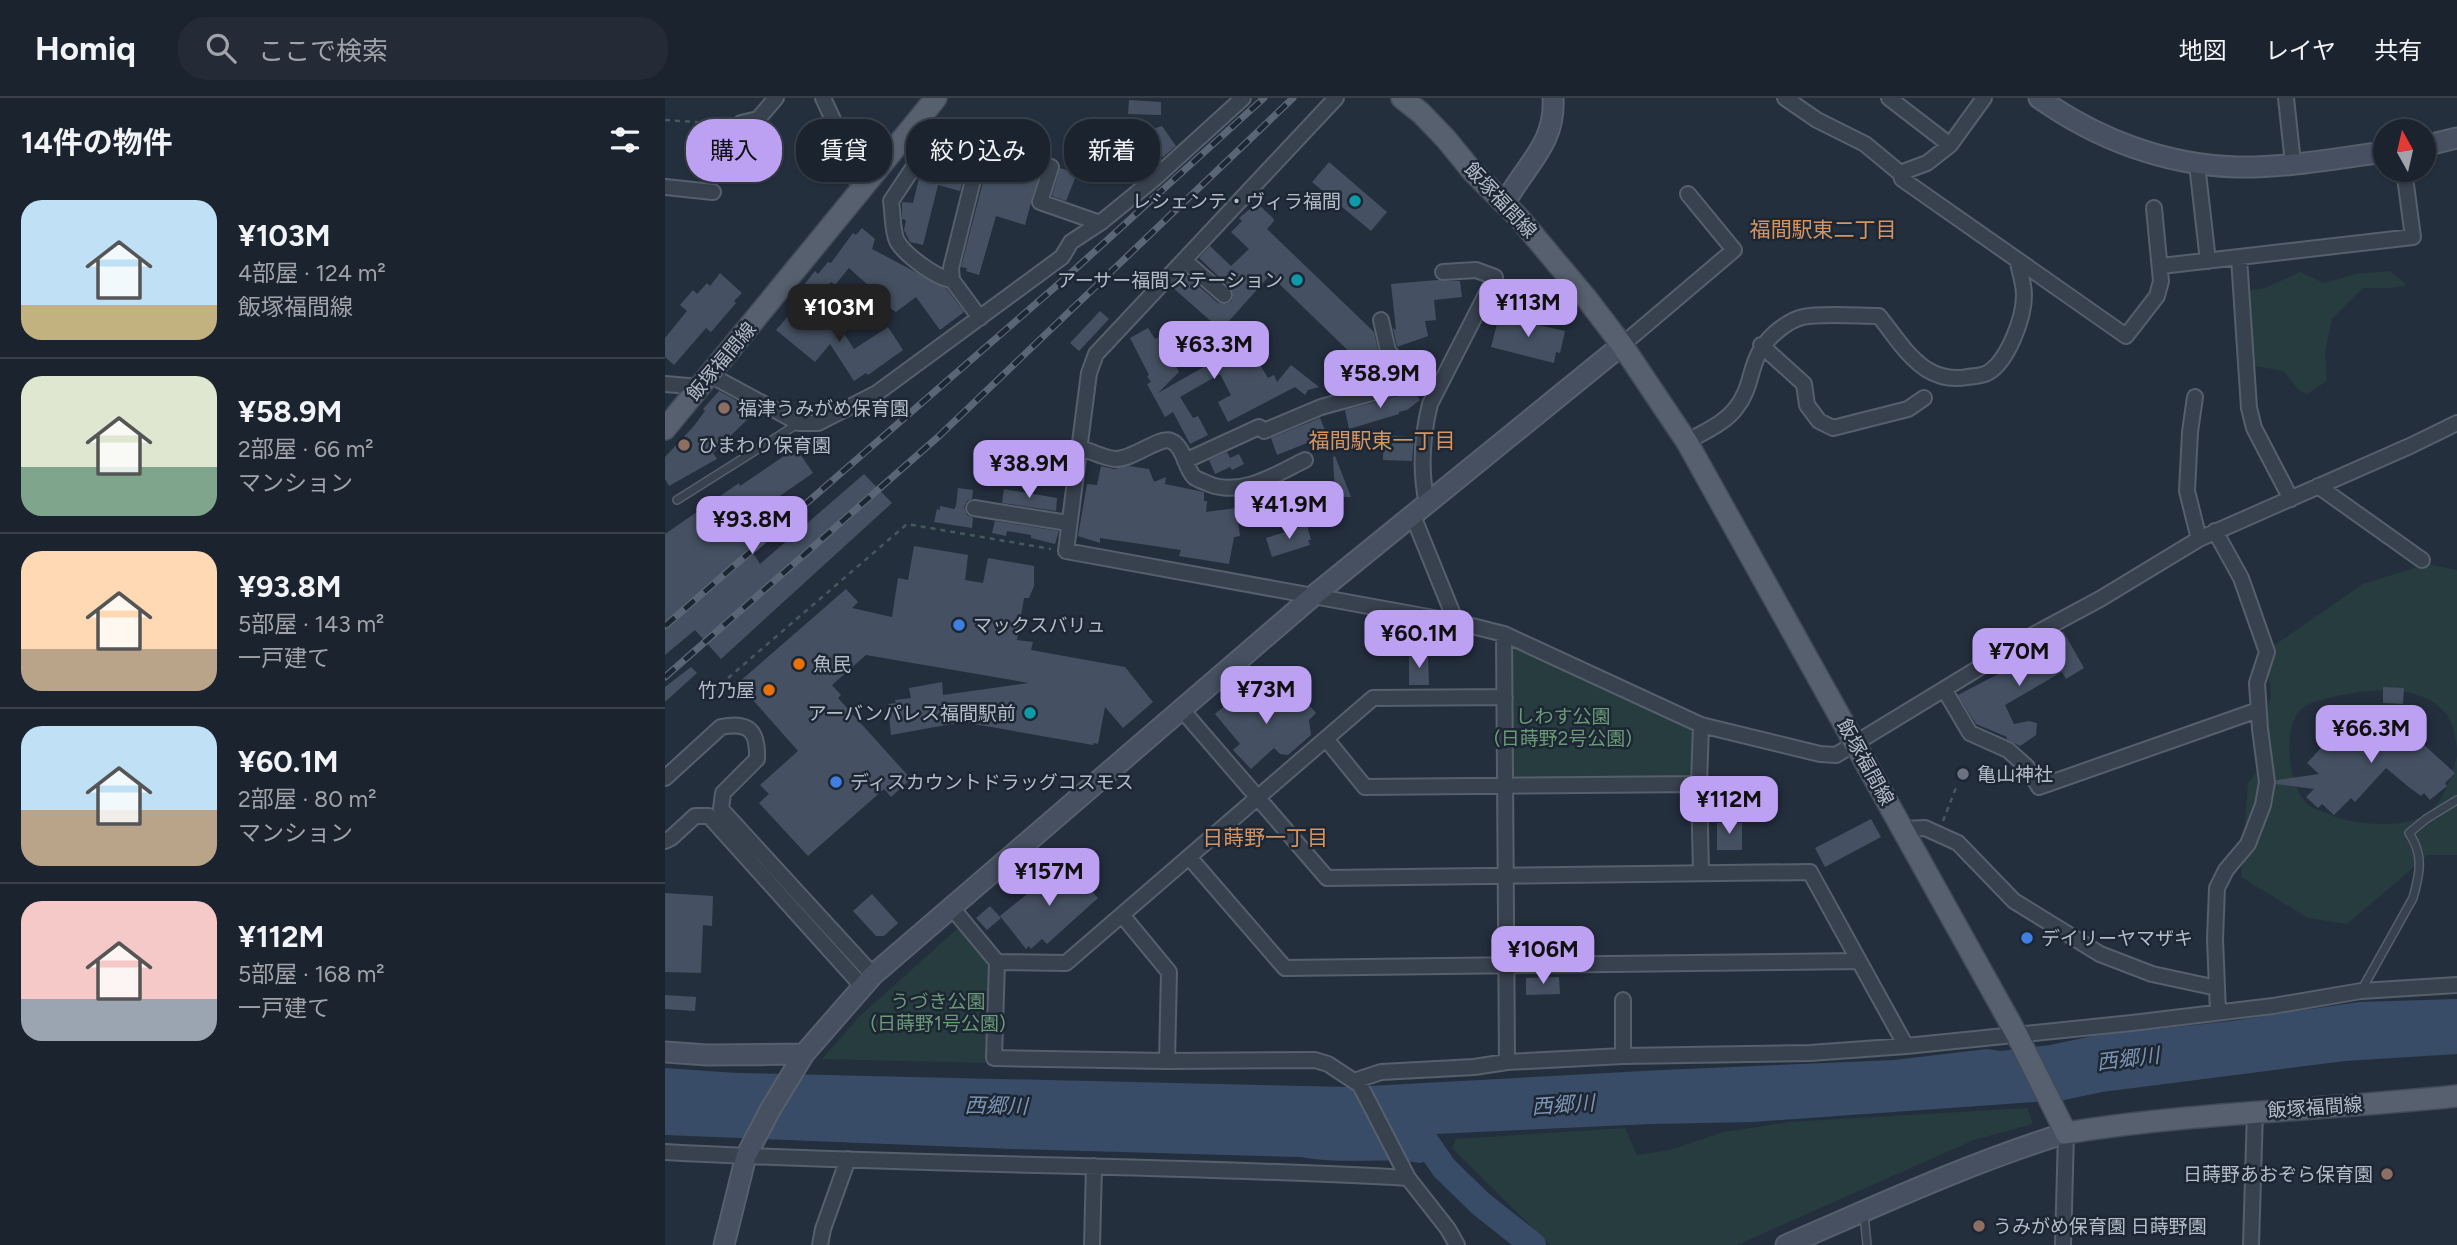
<!DOCTYPE html>
<html lang="ja">
<head>
<meta charset="utf-8">
<style>
	body { margin:0; font-family:Figtree,"Noto Sans JP",sans-serif; background:#242b36; color:#f1f3f6; height:100vh; display:flex; flex-direction:column; font-size:26px; white-space:nowrap }
	* { box-sizing:border-box; margin:0 }
	p { font-size:23px; color:#a0a4aa }
	.icon { flex:none; width:38px; height:38px; fill:none; stroke:currentColor; stroke-width:2; stroke-linecap:round; stroke-linejoin:round }
	.map { position:relative; flex:1; overflow:hidden }
	.sheet { display:flex; flex-direction:column; background:#1b232e; width:665px }
	.sheet>* { flex:none }
	.top-card { position:absolute; left:21px; top:21px; width:665px; height:63px; display:flex; gap:14px }
	.needle { width:46px; rotate:352deg }
	.fabs { position:absolute; left:1708px; top:21px; display:grid; gap:14px }
	.fabs a { display:grid; place-items:center; width:63px; height:63px; border-radius:50%; background:#1b232e; box-shadow:0 2px 5px #0004,0 0 0 2px #39404a; font-size:35px }
	.price { position:absolute; translate:-50% -60px; padding:0 16px; border-radius:14px; background:#bca0f2; color:#111; font-size:23px; line-height:46px; filter:drop-shadow(0 2px 4px #0008) }
	.price::after { content:''; position:absolute; left:50%; top:42px; width:21px; height:16px; margin-left:-10px; background:inherit; clip-path:polygon(0 0,100% 0,50% 100%) }
	.price.selected { background:#222; color:#fff }
	ul { padding:0; list-style:none }
	li { display:flex; align-items:center; gap:21px; height:175px; padding:0 21px }
	li+li { border-top:2px solid #39404a }
	li span { display:grid; place-items:center; flex:none; width:196px; height:140px; border-radius:21px; color:#555 }
	li>.icon { margin-inline-start:auto }
	span .icon { width:84px; height:84px; fill:#fffc; stroke-width:1 }
	li b { font-size:30px }
	h2 { display:flex; justify-content:space-between; align-items:center; height:84px; padding:0 21px; font-size:30px }
	.tag { padding:0 24px; border-radius:28px; background:#1b232e; box-shadow:0 2px 5px #0004,0 0 0 2px #39404a; font-size:24px; line-height:63px }
	.tag.selected { background:#bca0f2; color:#111 }
	header { display:flex; align-items:center; gap:42px; box-sizing:border-box; height:98px; padding:0 35px; background:#1b232e; border-bottom:2px solid #39404a }
	header strong { font-size:33px }
	nav { display:flex; gap:38px; margin-inline-start:auto; font-size:24px }
	.search { width:490px; height:63px; background:#242b36; display:flex; align-items:center; gap:18px; box-sizing:border-box; padding:0 24px; border-radius:28px; color:#a0a4aa; font-size:26px }
	main { display:flex; flex:1; min-height:0 }
	.map>svg:first-child { display:block }
</style>
</head>
<body>
<header>
<strong>Homiq</strong>
<div class="search"><svg class="icon" aria-label="search" viewBox="0 0 24 24"><circle cx="10" cy="10" r="6"/><path d="M15 15l6 6"/></svg>ここで検索</div>
<nav><a>地図</a><a>レイヤ</a><a>共有</a></nav>
</header>
<main>
<section class="sheet">
<h2>14件の物件<svg class="icon" aria-label="filters" viewBox="0 0 24 24"><path d="M4 7h16M4 17h16"/><circle cx="9" cy="7" r="2"/><circle cx="15" cy="17" r="2"/></svg></h2>
<ul>
<li><span style="background:linear-gradient(#bfe0f5 75%,#c2b280 0)"><svg class="icon" aria-label="home" viewBox="0 0 24 24"><path d="M3 11l9-7 9 7M6 9v11h12V9"/></svg></span><div><b>¥103M</b><p>4部屋 · 124 m²</p><p>飯塚福間線</p></div></li>
<li><span style="background:linear-gradient(#dfe7d0 65%,#7fa58c 0)"><svg class="icon" aria-label="home" viewBox="0 0 24 24"><path d="M3 11l9-7 9 7M6 9v11h12V9"/></svg></span><div><b>¥58.9M</b><p>2部屋 · 66 m²</p><p>マンション</p></div></li>
<li><span style="background:linear-gradient(#ffd9b3 70%,#b9a48a 0)"><svg class="icon" aria-label="home" viewBox="0 0 24 24"><path d="M3 11l9-7 9 7M6 9v11h12V9"/></svg></span><div><b>¥93.8M</b><p>5部屋 · 143 m²</p><p>一戸建て</p></div></li>
<li><span style="background:linear-gradient(#bfe0f5 60%,#b9a48a 0)"><svg class="icon" aria-label="home" viewBox="0 0 24 24"><path d="M3 11l9-7 9 7M6 9v11h12V9"/></svg></span><div><b>¥60.1M</b><p>2部屋 · 80 m²</p><p>マンション</p></div></li>
<li><span style="background:linear-gradient(#f6c9c9 70%,#9aa5b1 0)"><svg class="icon" aria-label="home" viewBox="0 0 24 24"><path d="M3 11l9-7 9 7M6 9v11h12V9"/></svg></span><div><b>¥112M</b><p>5部屋 · 168 m²</p><p>一戸建て</p></div></li>
</ul>
</section>
<div class="map">
<svg width="1792" height="1147" viewBox="0 0 1792 1147">
	<rect width="100%" height="100%" fill="#242f3e"/>
	<path fill="#263c3f" d="M1725,173L1742,187L1727,190H1698L1667,221L1660,254L1662,283L1642,296L1635,293L1618,273L1585,267L1580,193L1600,190L1635,174L1659,185L1691,176Z
		M1762,466L1792,472V651C1790,639 1789,626 1781,616C1757,583 1695,591 1661,601C1655,603 1646,604 1640,608C1615,624 1623,687 1642,706C1648,711 1660,714 1666,717C1690,728 1749,732 1768,711C1781,698 1787,675 1792,658V757H1763L1682,826L1643,820L1576,779L1583,685L1606,653L1599,625L1606,597L1601,553L1698,486Z
		M854,550L1023,629L1027,635L1029,673L1024,678L854,682L847,676L846,552Z
		M293,830L323,863L325,873L321,965L157,961L193,920Z
		M1362,1010L1368,1026L1309,1042L1072,1147H885L787,1050L791,1041L960,1030L972,1057L1005,1052L1059,1034L1124,1024Z"/>
	<path fill="#394c67" d="M1792,901V956L1680,963L1437,994L1399,1002L1088,1024L986,1026L769,1036L760,1063L756,1065C716,1059 676,1067 636,1059L347,1051L0,1037V970L72,975L685,989L997,972L1229,962L1322,951L1336,953L1385,947L1428,938L1566,923L1694,904Z"/>
	<g fill="none" stroke-linecap="round" stroke-linejoin="round">
		<path stroke="#394c67" stroke-width="26" d="M744,1019L779,1070L816,1106L868,1147"/>
	</g>
	<path fill="#455162" d="M464,2L496,4V17L463,16Z
		M497,28L511,48L498,59L491,48L485,51L475,35Z
		M275,51L281,53L277,70L300,75L295,93L273,87L258,147L245,144L239,132L241,122L237,121V104L248,105L255,76Z
		M324,61L334,62L374,75L360,127L331,118L314,177L301,173L302,170L296,169Z
		M664,64L722,114L706,133L647,84Z
		M395,70L405,73L404,76L411,78L401,103L387,98Z
		M592,105L608,120L609,123L602,131L709,234L714,256L725,270L727,280L677,293L671,277L698,267L605,177L556,232L507,189L521,177L553,205L561,206L566,204L568,198L566,190L534,160L545,148L566,168L584,151L566,134L577,123L574,120Z
		M197,130L210,141L207,151L281,190L299,214L275,232L251,199L231,214L200,195L205,189L184,170L170,187L166,184L160,191L154,186L147,195L138,188L150,173L153,176L163,164L166,165L188,135L191,137Z
		M55,175L77,195L69,203L71,205L46,234L41,230L9,267L0,259V240L22,213L15,207L28,192L32,196L42,185L45,188Z
		M772,182L795,183L797,199L769,202L771,222L760,223L763,238L732,249L728,230L731,232L726,186Z
		M131,209L158,231L171,223L189,251L223,229L238,252L203,277L201,275L189,283L165,246L150,264L111,232Z
		M435,213L444,221L414,253L405,245Z
		M834,218L900,233L895,255L891,254L889,265L826,249Z
		M483,230L490,241L495,238L514,274L493,295L593,238L602,254L591,260L603,280L609,277L612,284L626,267L654,289L643,292L640,297L630,289L563,324L553,304L566,297L555,276L515,299L528,320L533,318L543,337L525,346L508,314L500,319L482,286L486,284L482,278L484,277L465,240Z
		M54,293L91,313L48,355L52,361L4,388L0,381V359L29,328L40,313L38,311Z
		M749,294L755,302L742,312L734,314V316L684,331L680,312Z
		M655,320L662,337L612,357L606,340Z
		M719,337L749,339L747,363L718,362Z
		M131,350L148,375L93,413L100,424L78,439L95,466L199,376L227,405L56,561L30,532L0,557V436L74,385L75,388Z
		M376,353L394,356L389,375L374,372Z
		M562,354L565,360L574,356L579,366L567,372L565,369L550,376L544,362Z
		M670,358L686,399H670L668,359Z
		M436,368L449,371L464,368L484,371L489,384L501,379L500,386L539,394V403H542L541,414L571,410L575,438L569,439L564,466L514,458L516,452L435,440V445L413,438L422,386L432,387Z
		M650,383L654,397L634,404L629,390Z
		M293,390L308,392L307,401L302,403L299,409L302,417L308,420L307,430L269,424L272,411L275,412V408L289,411L291,408Z
		M339,391L392,400L391,413L337,405Z
		M330,423L394,433L390,446L366,440V437L342,433L341,438L327,435Z
		M642,427L646,442H643L645,447L607,459L601,440Z
		M249,448L303,457L300,482L318,485L323,460L369,468V488L364,500H359L352,542L368,544L366,552L460,569L488,604L458,630L440,609L433,646L429,645L428,647L298,624L226,637L223,606L231,605L230,602L246,600L244,590L277,584L278,597L364,585L201,557L167,587L176,597L173,600L246,681L226,699L219,691L143,758L94,705L104,696L95,687L133,653L73,585L181,491L193,504L187,510L227,519L233,480L243,482Z
		M1398,533L1419,570L1401,581L1397,574L1340,607L1349,626L1364,623L1372,625L1371,637L1355,648L1341,641L1342,639L1311,626L1293,597L1335,575Z
		M763,556L764,587H744V557Z
		M26,569L32,575L0,604V589Z
		M582,589L604,616L610,611L612,614L634,595L651,615L644,622L646,637L623,657L615,656L609,650L586,671L568,652L575,646L550,616Z
		M1718,589L1739,590L1738,606L1718,605Z
		M1708,612L1730,633L1738,625L1748,634L1747,636L1790,675L1780,685L1782,688L1765,702L1759,695L1756,698L1745,690L1721,670L1690,704L1686,700L1669,717L1657,706L1653,710L1641,699L1649,691L1611,686L1612,682L1654,676L1642,665L1666,639L1669,642L1673,638L1679,643Z
		M1206,721L1216,739L1160,769L1150,750Z
		M1052,725H1077V752H1052Z
		M400,765L433,800L382,846L377,841L366,851L364,848L361,851L335,818Z
		M0,795L48,798L47,828L38,827L36,875L0,874Z
		M207,796L233,825L219,838H211L188,813Z
		M325,808L336,820L322,832L311,820Z
		M894,879L895,896L861,897V880Z
		M0,897L31,899L30,913L0,911Z"/>
	<g fill="none" stroke-linecap="round" stroke-linejoin="round">
		<g stroke="#565f6c" stroke-width="10">
			<path id="lane" d="M466,36L489,80
				M12,402L134,325
				M1696,893L1748,800C1755,775 1759,757 1744,735L1761,721L1792,702
				M1199,1116L1202,1147"/>
		</g>
		<g stroke="#565f6c" stroke-width="18">
			<path id="street" d="M158,0L183,54L195,92
				M671,0L431,256L424,275L401,453L791,524L839,536L1036,627L1155,656L1171,657L1368,537L1435,501L1534,441L1745,348L1792,325
				M1120,0L1152,22L1200,46L1235,75L1237,81L1461,238L1492,198L1496,183L1489,110
				M1224,0L1285,47
				M1621,0L1628,65
				M76,25L93,21L111,0
				M315,54L327,49L386,69L375,104L435,125
				M1532,66L1543,163
				M1235,75L1262,65L1285,47L1319,0
				M0,89L48,94
				M1574,160L1584,310L1589,330L1626,401
				M520,163L559,197
				M1496,168L1748,139L1739,72
				M287,182L286,170L315,54L275,36L250,67L226,103C228,114 227,133 232,143C240,157 271,180 287,182L315,220
				M716,222L723,253L750,284
				M957,247L1069,152L1023,96
				M1096,247L1139,286L1142,307L1154,323L1168,330L1243,311L1259,300
				M45,277L134,325H153L212,295L397,159L406,144L435,125L489,81L578,0
				M0,286L35,289
				M1530,299L1525,334L1522,393L1534,441
				M1022,344C1038,334 1059,326 1071,310C1091,285 1081,261 1110,235C1118,228 1128,221 1138,219C1156,215 1194,218 1214,218C1229,237 1241,257 1261,271C1274,279 1287,282 1302,279C1309,278 1318,278 1324,274C1343,262 1359,220 1359,197C1359,186 1355,175 1353,165
				M414,349C425,353 439,360 450,361C468,362 494,338 506,343C519,348 520,370 529,379C533,382 540,384 544,386C577,399 611,376 640,362
				M520,363L594,329L599,333L656,309L729,289L750,284L771,291
				M1653,388L1757,462
				M762,406C755,373 757,338 765,306L830,179L811,172L778,174
				M309,410L403,425
				M748,418L791,524
				M1550,433L1576,480L1602,554L1592,585L1595,631L1602,684L1598,707L1583,746L1561,772L1552,790L1550,841L1553,914
				M839,536L842,964
				M1279,591L1305,635L1343,652L1362,669L1374,689L1593,612
				M518,613L662,780L1145,774L1241,948
				M661,641L700,689L1034,686
				M0,680L56,629C85,623 93,634 92,661L58,695L56,711L208,877
				M1238,731L1260,730L1293,745L1349,803L1435,856L1487,876L1552,890
				M0,743L6,740L30,718H44L197,888
				M524,759L620,870L1194,863
				M1036,775L1034,686L1036,627
				M288,811L332,864L329,960L502,963L650,962L663,966L695,987L743,1080L783,1131L792,1147
				M457,817L504,874L502,963
				M332,864L401,865L708,600L840,599
				M958,902V958
				M689,983L716,974L809,969L842,964L958,958L1145,955L1241,948L1467,925L1608,908L1696,893L1792,887
				M0,1054C247,1068 496,1066 743,1080
				M155,1147L158,1131L183,1061
				M427,1147L429,1068
				M1398,1147L1401,1035
				M1586,1147L1590,1013"/>
		</g>
		<g stroke="#565f6c" stroke-width="23">
			<path id="secondary" d="M1374,0C1432,41 1500,67 1572,69C1621,70 1672,60 1720,54
				M1759,48L1792,40
				M840,105C860,67 891,46 888,0
				M0,954L42,957L139,956
				M59,1147L81,1058L105,1012L139,956L208,877L647,499L957,247
				M1121,1147C1214,1107 1304,1065 1401,1035"/>
		</g>
		<g stroke="#414a57" stroke-width="24">
			<path id="primary" d="M737,0L756,15L781,41L808,74L855,121L922,201L957,247L1022,344L1352,937L1401,1035C1530,1014 1662,1012 1792,998
				M0,331L271,0"/>
		</g>
		<path stroke="#44595c" stroke-width="2.5" stroke-dasharray="5 5" stroke-linecap="butt" d="M0,22L63,26
			M50,80L58,25
			M63,580L242,426L386,451
			M1278,723L1292,687"/>
		<use href="#lane" stroke="#38414e" stroke-width="7"/>
		<use href="#street" stroke="#38414e" stroke-width="14"/>
		<use href="#secondary" stroke="#465061" stroke-width="19"/>
		<use href="#primary" stroke="#56606e" stroke-width="21"/>
		<g stroke="#5a6575" stroke-width="7">
			<path id="rail" d="M0,528L397,183L599,0
				M0,579L273,339L628,0"/>
		</g>
		<use href="#rail" stroke="#1d2633" stroke-width="4.5" stroke-dasharray="13" stroke-linecap="butt"/>
	</g>
	<g fill="#0f9aa8" stroke="#1d2633" stroke-width="2.5">
		<circle cx="690" cy="103" r="7"/>
		<circle cx="632" cy="182" r="7"/>
		<circle cx="365" cy="615" r="7"/>
	</g>
	<g fill="#8d6e63" stroke="#1d2633" stroke-width="2.5">
		<circle cx="59" cy="310" r="7"/>
		<circle cx="19" cy="347" r="7"/>
		<circle cx="1722" cy="1076" r="7"/>
		<circle cx="1314" cy="1128" r="7"/>
	</g>
	<g fill="#3f7fe0" stroke="#1d2633" stroke-width="2.5">
		<circle cx="294" cy="527" r="7"/>
		<circle cx="171" cy="684" r="7"/>
		<circle cx="1362" cy="840" r="7"/>
	</g>
	<g fill="#e8710a" stroke="#1d2633" stroke-width="2.5">
		<circle cx="134" cy="566" r="7"/>
		<circle cx="104" cy="592" r="7"/>
	</g>
	<circle fill="#6b7280" stroke="#1d2633" stroke-width="2.5" cx="1298" cy="676" r="7"/>
	<g text-anchor="middle" stroke-width="5" stroke-linejoin="round" paint-order="stroke">
		<g font-size="19" fill="#b4bcc9" stroke="#1d2633">
			<text transform="translate(836 102) rotate(47)" y="7">飯塚福間線</text>
			<text transform="translate(56 263) rotate(-50)" y="7">飯塚福間線</text>
			<text transform="translate(1201 664) rotate(61)" y="7">飯塚福間線</text>
			<text transform="translate(1650 1009) rotate(-4)" y="7">飯塚福間線</text>
		</g>
		<g font-size="19" fill="#b4bcc9" stroke="#1d2633" text-anchor="start">
			<text x="676" y="110" text-anchor="end">レシェンテ・ヴィラ福間</text>
			<text x="618" y="189" text-anchor="end">アーサー福間ステーション</text>
			<text x="73" y="317">福津うみがめ保育園</text>
			<text x="33" y="354">ひまわり保育園</text>
			<text x="308" y="534">マックスバリュ</text>
			<text x="148" y="573">魚民</text>
			<text x="90" y="599" text-anchor="end">竹乃屋</text>
			<text x="351" y="622" text-anchor="end">アーバンパレス福間駅前</text>
			<text x="1312" y="683">亀山神社</text>
			<text x="185" y="691">ディスカウントドラッグコスモス</text>
			<text x="1376" y="847">デイリーヤマザキ</text>
			<text x="1708" y="1083" text-anchor="end">日蒔野あおぞら保育園</text>
			<text x="1328" y="1135">うみがめ保育園 日蒔野園</text>
		</g>
		<g font-size="19" fill="#6b9a76" stroke="#1d2633">
			<text x="898" y="625">しわす公園<tspan x="898" dy="22">(日蒔野2号公園)</tspan></text>
			<text x="273" y="910">うづき公園<tspan x="273" dy="22">(日蒔野1号公園)</tspan></text>
		</g>
		<g font-size="21" fill="#d59563" stroke="#1d2633">
			<text x="1158" y="139">福間駅東二丁目</text>
			<text x="717" y="350">福間駅東一丁目</text>
			<text x="600" y="747">日蒔野一丁目</text>
		</g>
		<g font-size="21" font-style="italic" fill="#7c92b1" stroke="#1d2633">
			<text transform="translate(1463 961) rotate(-7)" y="7">西郷川</text>
			<text transform="translate(898 1007) rotate(-4)" y="7">西郷川</text>
			<text transform="translate(331 1008) rotate(1)" y="7">西郷川</text>
		</g>
	</g>
</svg>
<div class="fabs">
<a><svg class="needle" viewBox="-14 -14 28 28"><path d="M0-13l5 13h-10z" fill="#e53935"/><path d="M0 13l5-13h-10z" fill="#a0a4aa"/></svg></a>
</div>
<b class="price" style="left:863px;top:241px">¥113M</b>
<b class="price selected" style="left:174px;top:246px">¥103M</b>
<b class="price" style="left:549px;top:283px">¥63.3M</b>
<b class="price" style="left:715px;top:312px">¥58.9M</b>
<b class="price" style="left:364px;top:402px">¥38.9M</b>
<b class="price" style="left:624px;top:443px">¥41.9M</b>
<b class="price" style="left:87px;top:458px">¥93.8M</b>
<b class="price" style="left:754px;top:572px">¥60.1M</b>
<b class="price" style="left:1354px;top:590px">¥70M</b>
<b class="price" style="left:601px;top:628px">¥73M</b>
<b class="price" style="left:1706px;top:667px">¥66.3M</b>
<b class="price" style="left:1064px;top:738px">¥112M</b>
<b class="price" style="left:384px;top:810px">¥157M</b>
<b class="price" style="left:878px;top:888px">¥106M</b>
<div class="top-card">
<a class="tag selected">購入</a>
<a class="tag">賃貸</a>
<a class="tag">絞り込み</a>
<a class="tag">新着</a>
</div>
</div>
</main>
</body>
</html>
